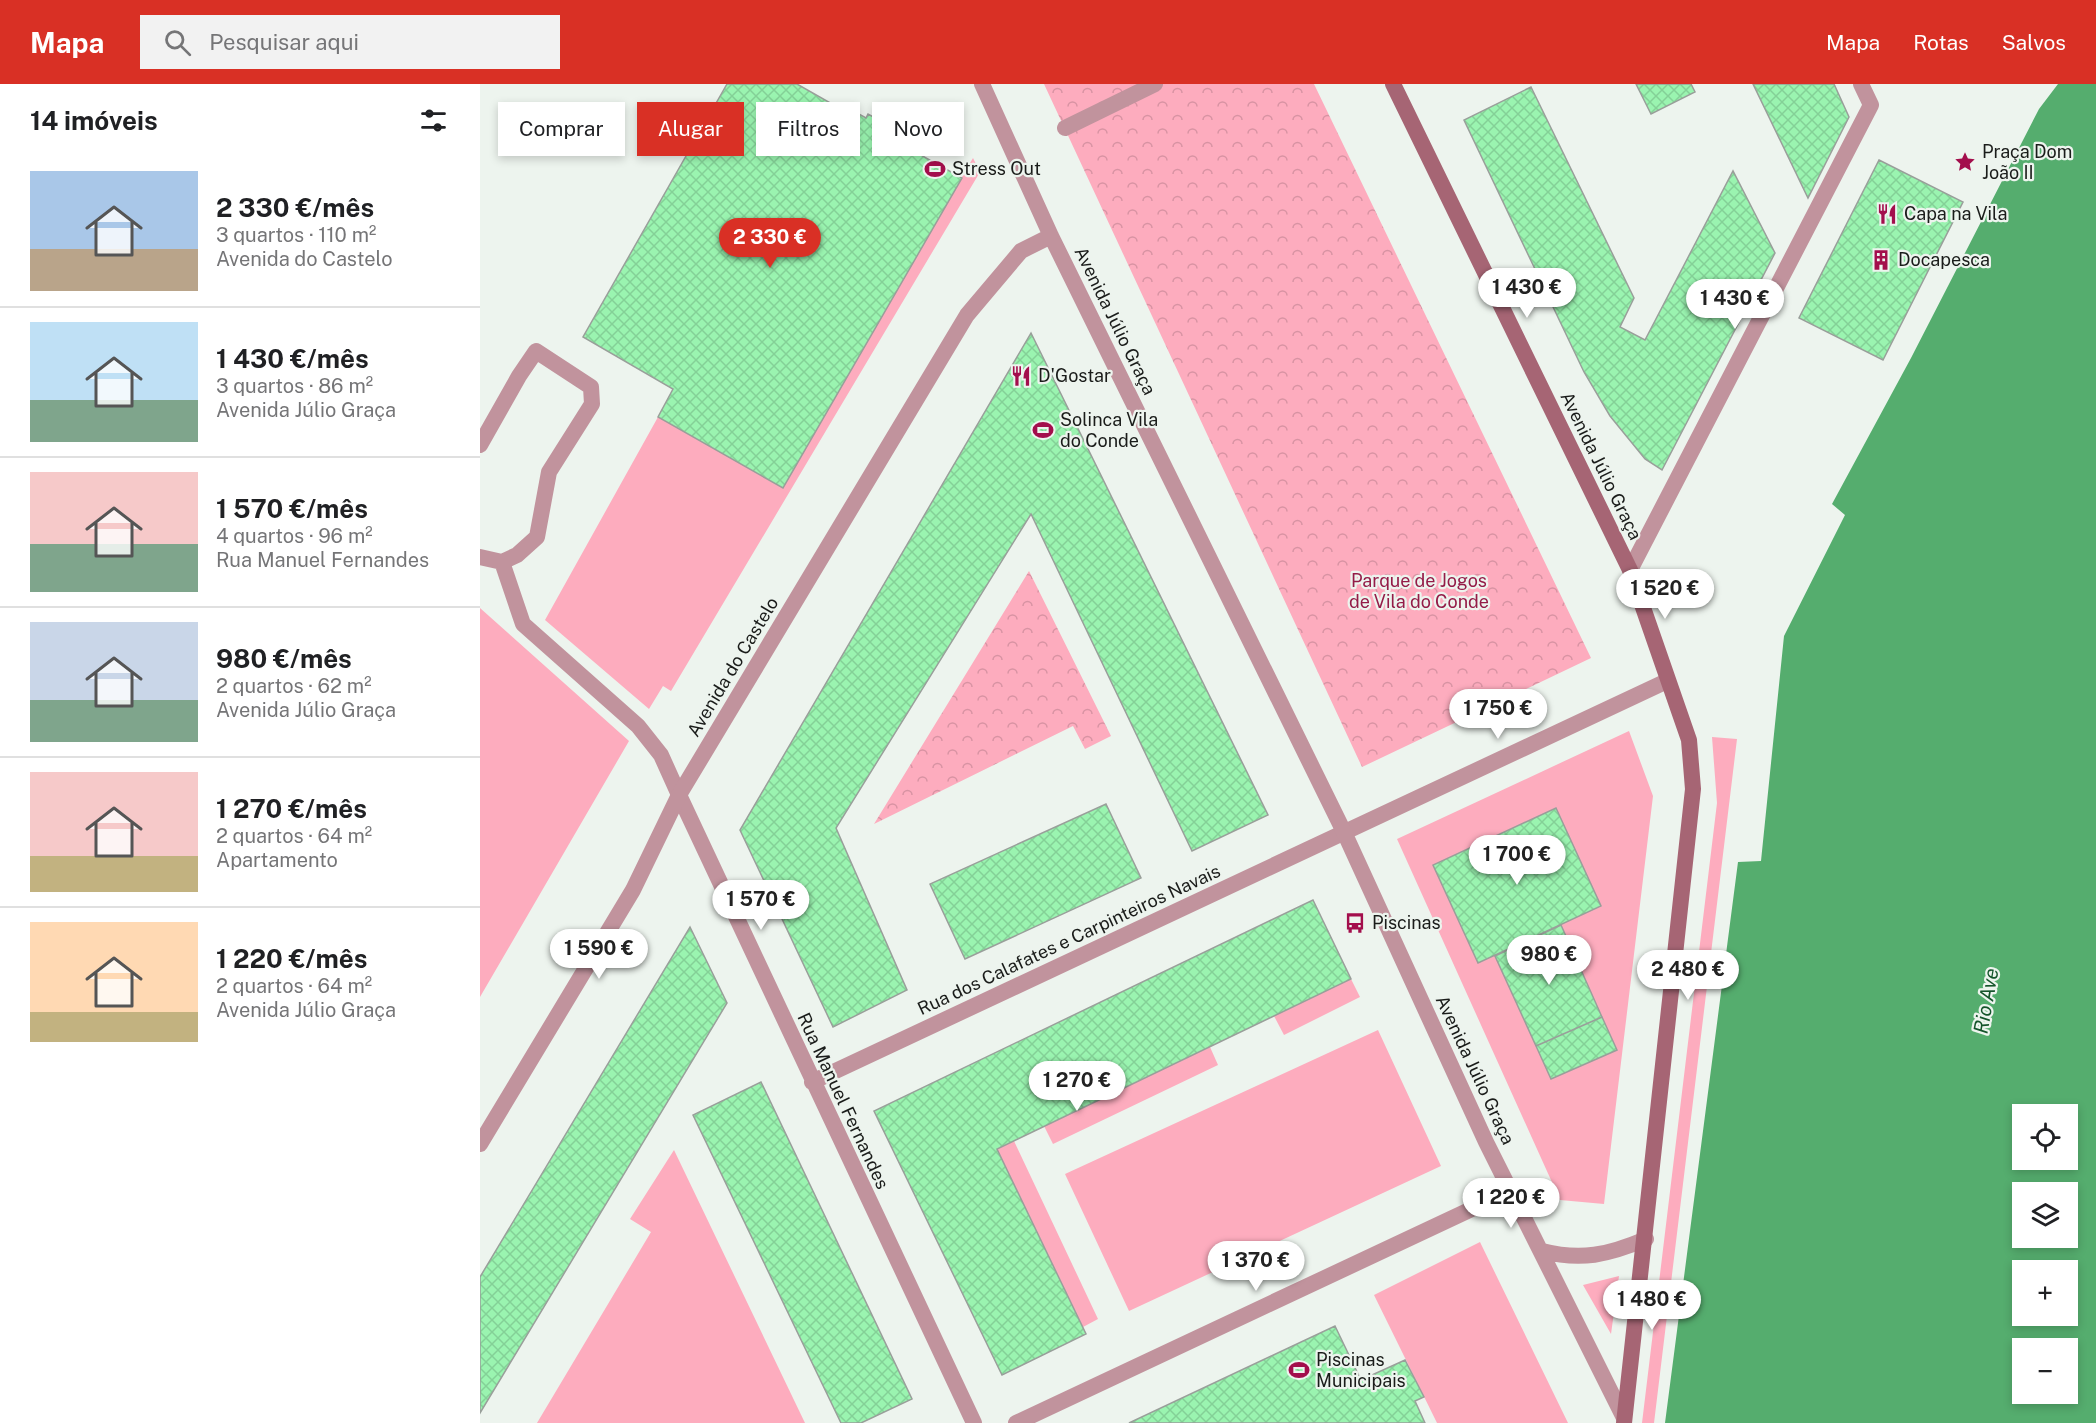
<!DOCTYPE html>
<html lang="pt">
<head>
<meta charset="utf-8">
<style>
	body { margin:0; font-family:"Public Sans",sans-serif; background:#f2f2f2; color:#202124; height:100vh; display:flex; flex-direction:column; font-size:22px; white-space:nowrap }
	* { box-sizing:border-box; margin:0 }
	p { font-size:20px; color:#757577 }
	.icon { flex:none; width:33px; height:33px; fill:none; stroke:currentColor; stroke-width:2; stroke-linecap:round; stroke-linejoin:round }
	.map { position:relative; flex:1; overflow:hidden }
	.details { display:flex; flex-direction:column; background:#fff; width:480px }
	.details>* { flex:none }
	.guide { position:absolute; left:18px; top:18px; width:570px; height:54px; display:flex; gap:12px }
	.controls { position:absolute; left:1532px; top:1020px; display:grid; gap:12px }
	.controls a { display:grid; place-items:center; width:66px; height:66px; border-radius:0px; background:#fff; box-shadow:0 3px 9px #0003; font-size:30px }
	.price { position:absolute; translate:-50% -51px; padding:0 14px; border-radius:21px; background:#fff; color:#222; font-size:20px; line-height:39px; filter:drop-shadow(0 2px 3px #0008) }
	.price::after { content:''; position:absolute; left:50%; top:36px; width:18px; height:14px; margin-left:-9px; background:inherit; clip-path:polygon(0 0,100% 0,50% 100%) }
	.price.on { background:#d93025; color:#fff }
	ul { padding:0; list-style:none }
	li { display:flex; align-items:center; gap:18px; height:150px; padding:0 30px }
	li+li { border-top:2px solid #e0e0e0 }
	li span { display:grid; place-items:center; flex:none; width:168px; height:120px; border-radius:0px; color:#555 }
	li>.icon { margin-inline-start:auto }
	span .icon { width:72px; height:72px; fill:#fffc; stroke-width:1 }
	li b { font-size:26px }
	h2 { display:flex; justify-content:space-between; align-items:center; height:72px; padding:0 30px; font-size:26px }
	.chip { padding:0 21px; border-radius:0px; background:#fff; box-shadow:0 3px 9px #0003; font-size:21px; line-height:54px }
	.chip.on { background:#d93025; color:#fff }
	header { display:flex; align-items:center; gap:36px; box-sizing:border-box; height:84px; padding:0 30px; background:#d93025; color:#fff }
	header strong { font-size:28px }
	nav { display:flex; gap:33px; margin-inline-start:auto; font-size:21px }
	.search { width:420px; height:54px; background:#f2f2f2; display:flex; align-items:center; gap:15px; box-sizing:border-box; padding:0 21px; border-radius:0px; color:#757577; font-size:22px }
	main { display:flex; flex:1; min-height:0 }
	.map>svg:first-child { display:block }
</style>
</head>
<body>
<header>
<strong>Mapa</strong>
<div class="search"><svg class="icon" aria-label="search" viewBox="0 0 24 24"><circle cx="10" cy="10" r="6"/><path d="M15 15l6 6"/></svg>Pesquisar aqui</div>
<nav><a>Mapa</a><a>Rotas</a><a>Salvos</a></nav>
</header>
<main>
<section class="details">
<h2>14 imóveis<svg class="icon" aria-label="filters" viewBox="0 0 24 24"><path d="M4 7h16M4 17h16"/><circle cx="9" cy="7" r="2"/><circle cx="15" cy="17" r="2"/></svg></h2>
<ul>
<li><span style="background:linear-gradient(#a9c7e8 65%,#b9a48a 0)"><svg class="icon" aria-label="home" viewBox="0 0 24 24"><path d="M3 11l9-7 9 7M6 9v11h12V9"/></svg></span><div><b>2 330 €/mês</b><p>3 quartos · 110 m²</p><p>Avenida do Castelo</p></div></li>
<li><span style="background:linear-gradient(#bfe0f5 65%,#7fa58c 0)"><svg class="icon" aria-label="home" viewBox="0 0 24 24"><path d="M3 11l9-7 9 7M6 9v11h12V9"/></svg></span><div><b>1 430 €/mês</b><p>3 quartos · 86 m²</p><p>Avenida Júlio Graça</p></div></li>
<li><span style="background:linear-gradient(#f6c9c9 60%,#7fa58c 0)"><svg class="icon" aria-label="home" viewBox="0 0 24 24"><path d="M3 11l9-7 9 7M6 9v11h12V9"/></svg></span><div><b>1 570 €/mês</b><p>4 quartos · 96 m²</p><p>Rua Manuel Fernandes</p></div></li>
<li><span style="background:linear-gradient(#c9d6e8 65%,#7fa58c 0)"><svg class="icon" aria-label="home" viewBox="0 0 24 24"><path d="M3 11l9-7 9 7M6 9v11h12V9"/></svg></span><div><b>980 €/mês</b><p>2 quartos · 62 m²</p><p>Avenida Júlio Graça</p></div></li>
<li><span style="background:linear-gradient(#f6c9c9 70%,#c2b280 0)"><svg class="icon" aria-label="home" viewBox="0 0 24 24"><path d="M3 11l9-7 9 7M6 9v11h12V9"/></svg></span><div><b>1 270 €/mês</b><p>2 quartos · 64 m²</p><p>Apartamento</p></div></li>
<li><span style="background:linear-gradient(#ffd9b3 75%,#c2b280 0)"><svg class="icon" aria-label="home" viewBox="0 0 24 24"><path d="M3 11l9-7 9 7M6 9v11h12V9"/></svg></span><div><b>1 220 €/mês</b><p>2 quartos · 64 m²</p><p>Avenida Júlio Graça</p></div></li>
</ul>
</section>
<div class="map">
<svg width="1616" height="1339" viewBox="0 0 1616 1339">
	<defs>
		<pattern id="park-crowns" width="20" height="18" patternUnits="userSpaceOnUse" patternTransform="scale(1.5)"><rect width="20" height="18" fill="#fdacbe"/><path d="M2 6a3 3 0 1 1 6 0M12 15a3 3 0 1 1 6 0" fill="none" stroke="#d893a3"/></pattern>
		<pattern id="building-cross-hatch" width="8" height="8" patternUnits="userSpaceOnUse" patternTransform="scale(1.5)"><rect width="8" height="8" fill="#9af4b0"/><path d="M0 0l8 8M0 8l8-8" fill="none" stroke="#84d197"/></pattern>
	</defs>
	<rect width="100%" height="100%" fill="#edf4ee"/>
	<path fill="#fdacbe" d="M493,74L500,88L191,607L183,602L169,625L65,536L178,333L302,403Z
		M0,524L149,657L0,913Z
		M1149,647L1173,712L1124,1120L1080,1116L917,755Z
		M1232,653L1257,655L1174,1339H1162L1237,719Z
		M871,895L880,913L804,951L794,932Z
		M898,946L961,1082L649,1227L585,1090Z
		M730,963L738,981L573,1060L564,1042Z
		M534,1057L618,1235L603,1243L517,1065Z
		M194,1066L325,1339H57L171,1148L150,1135Z
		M1000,1158L1088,1339H957L894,1211Z
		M1139,1192L1131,1250L1103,1201Z"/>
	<path fill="url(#park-crowns)" d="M564,0H834L1111,574L882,683Z
		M549,487L631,652L605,665L593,642L394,740Z"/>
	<path fill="#55ad6e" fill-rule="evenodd" d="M1578,0H1616V1339H1185L1258,778L1281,777L1304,552L1365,431L1352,420L1431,274L1559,25ZM1542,1030H1587V1076H1542ZM1542,1108H1587V1154H1542ZM1542,1186H1587V1232H1542ZM1542,1264H1587V1310H1542Z"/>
	<path fill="url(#building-cross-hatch)" stroke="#999f9a" stroke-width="1.5" d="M247,0H317L359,24L361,20L386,34L388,30L401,37L399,42L423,55L421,60L482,94L303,404L178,333L193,305L103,253Z
		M1156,0H1211L1215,8L1171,30Z
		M1273,0H1354L1369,33L1328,114Z
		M1051,3L1154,214L1140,243L1165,256L1253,87L1295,169L1182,386L1165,375L1130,332L1104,288L984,36Z
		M1399,76L1483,118L1403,276L1319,234Z
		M551,249L788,731L712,767L551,430L356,744L427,906L353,943L260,746Z
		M626,720L661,794L485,875L450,800Z
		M1076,724L1121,822L998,879L953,781Z
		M833,816L871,895L517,1065L606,1250L522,1291L394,1027Z
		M1081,841L1122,933L1056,962L1015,872Z
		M210,843L247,919L0,1329V1193Z
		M1122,933L1137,966L1071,995L1056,962Z
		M281,998L432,1315L381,1339H361L213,1031Z
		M855,1242L881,1296L925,1276L944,1313L935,1317L945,1339H649Z"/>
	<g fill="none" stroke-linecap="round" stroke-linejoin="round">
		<path stroke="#c1939d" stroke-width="16" d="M585,44L675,0
			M0,361L39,292L56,267L111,303L112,320L69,388L57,453L37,471L22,478L0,473
			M22,478L43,540L158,642L181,671L199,711"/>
		<path stroke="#c1939d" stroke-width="16" d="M1150,486L1391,21L1381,0
			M199,711L494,1339
			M332,998L1187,597
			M536,1339L1030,1107"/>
		<path stroke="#c1939d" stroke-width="16" d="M502,0L571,152L864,748L1006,1058L1144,1334
			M0,1060L153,806L199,711L487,231L541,167L571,152
			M1062,1167C1101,1177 1128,1171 1166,1155"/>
		<path stroke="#a66574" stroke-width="16" d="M913,0L1150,486L1209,656L1213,705L1144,1339"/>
	</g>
	<defs>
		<g id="sight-bare" transform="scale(1.62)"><path d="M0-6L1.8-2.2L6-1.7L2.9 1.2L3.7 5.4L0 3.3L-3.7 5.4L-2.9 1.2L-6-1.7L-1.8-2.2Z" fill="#a30e4c" stroke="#edf4ee" stroke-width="2.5" paint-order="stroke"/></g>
		<g id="stadium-bare" transform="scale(1.62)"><path d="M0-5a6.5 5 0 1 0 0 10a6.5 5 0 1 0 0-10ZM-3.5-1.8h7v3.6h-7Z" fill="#a30e4c" stroke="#edf4ee" stroke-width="2.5" paint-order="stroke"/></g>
		<g id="restaurant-bare" transform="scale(1.62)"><path d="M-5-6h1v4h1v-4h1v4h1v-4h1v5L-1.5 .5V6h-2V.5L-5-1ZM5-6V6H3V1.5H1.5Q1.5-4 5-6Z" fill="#a30e4c" stroke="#edf4ee" stroke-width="2.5" paint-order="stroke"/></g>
		<g id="building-bare" transform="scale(1.62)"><path d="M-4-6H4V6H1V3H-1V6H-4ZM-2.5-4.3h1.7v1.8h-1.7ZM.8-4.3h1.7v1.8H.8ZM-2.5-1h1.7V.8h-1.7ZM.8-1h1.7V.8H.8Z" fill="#a30e4c" stroke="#edf4ee" stroke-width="2.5" paint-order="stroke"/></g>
		<g id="bus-bare" transform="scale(1.62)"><path d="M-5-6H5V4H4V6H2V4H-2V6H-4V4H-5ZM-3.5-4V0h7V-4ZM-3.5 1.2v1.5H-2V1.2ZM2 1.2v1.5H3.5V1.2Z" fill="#a30e4c" stroke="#edf4ee" stroke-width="2.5" paint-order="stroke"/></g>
	</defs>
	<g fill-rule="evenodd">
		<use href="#sight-bare" x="1485" y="78"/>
		<use href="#stadium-bare" x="455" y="85"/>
		<use href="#restaurant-bare" x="1407" y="130"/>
		<use href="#building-bare" x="1401" y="176"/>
		<use href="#restaurant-bare" x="541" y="292"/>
		<use href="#stadium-bare" x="563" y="346"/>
		<use href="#bus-bare" x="875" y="839"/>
		<use href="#stadium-bare" x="819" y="1286"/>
	</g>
	<g text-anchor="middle" stroke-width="4.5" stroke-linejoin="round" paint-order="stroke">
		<g font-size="18" fill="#1a1c1a" stroke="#edf4ee" text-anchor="start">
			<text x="1502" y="74">Praça Dom<tspan x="1502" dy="21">João II</tspan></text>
			<text x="472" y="91">Stress Out</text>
			<text x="1424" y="136">Capa na Vila</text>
			<text x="1418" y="182">Docapesca</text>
			<text x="558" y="298">D'Gostar</text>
			<text x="580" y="342">Solinca Vila<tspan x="580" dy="21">do Conde</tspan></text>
			<text x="892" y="845">Piscinas</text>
			<text x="836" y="1282">Piscinas<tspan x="836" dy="21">Municipais</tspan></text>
		</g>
		<g font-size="18" fill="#1a1c1a" stroke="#edf4ee">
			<text transform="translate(635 237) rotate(64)" y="6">Avenida Júlio Graça</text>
			<text transform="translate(1121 382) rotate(64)" y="6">Avenida Júlio Graça</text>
			<text transform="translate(253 583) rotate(-59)" y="6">Avenida do Castelo</text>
			<text transform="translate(589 856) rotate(-25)" y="6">Rua dos Calafates e Carpinteiros Navais</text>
			<text transform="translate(995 986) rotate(65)" y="6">Avenida Júlio Graça</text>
			<text transform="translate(363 1017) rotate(65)" y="6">Rua Manuel Fernandes</text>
		</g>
		<g font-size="18" fill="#941c48" stroke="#edf4ee">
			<text x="939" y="503">Parque de Jogos<tspan x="939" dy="21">de Vila do Conde</tspan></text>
		</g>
		<g font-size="20" font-style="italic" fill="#15552b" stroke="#edf4ee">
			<text transform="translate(1506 917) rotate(-80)" y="7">Rio Ave</text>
		</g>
	</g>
</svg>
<div class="controls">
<a><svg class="icon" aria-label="locate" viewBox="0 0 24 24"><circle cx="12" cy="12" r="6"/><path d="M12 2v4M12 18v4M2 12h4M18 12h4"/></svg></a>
<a><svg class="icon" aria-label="layers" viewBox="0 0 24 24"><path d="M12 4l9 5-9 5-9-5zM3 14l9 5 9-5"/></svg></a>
<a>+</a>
<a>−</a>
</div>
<b class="price on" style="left:290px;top:185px">2 330 €</b>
<b class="price" style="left:1047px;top:235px">1 430 €</b>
<b class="price" style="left:1255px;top:246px">1 430 €</b>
<b class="price" style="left:1185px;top:536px">1 520 €</b>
<b class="price" style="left:1018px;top:656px">1 750 €</b>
<b class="price" style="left:1037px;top:802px">1 700 €</b>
<b class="price" style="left:281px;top:847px">1 570 €</b>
<b class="price" style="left:119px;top:896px">1 590 €</b>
<b class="price" style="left:1069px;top:902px">980 €</b>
<b class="price" style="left:1208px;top:917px">2 480 €</b>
<b class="price" style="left:597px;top:1028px">1 270 €</b>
<b class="price" style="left:1031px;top:1145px">1 220 €</b>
<b class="price" style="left:776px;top:1208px">1 370 €</b>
<b class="price" style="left:1172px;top:1247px">1 480 €</b>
<div class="guide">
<a class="chip">Comprar</a>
<a class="chip on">Alugar</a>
<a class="chip">Filtros</a>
<a class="chip">Novo</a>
</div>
</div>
</main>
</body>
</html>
